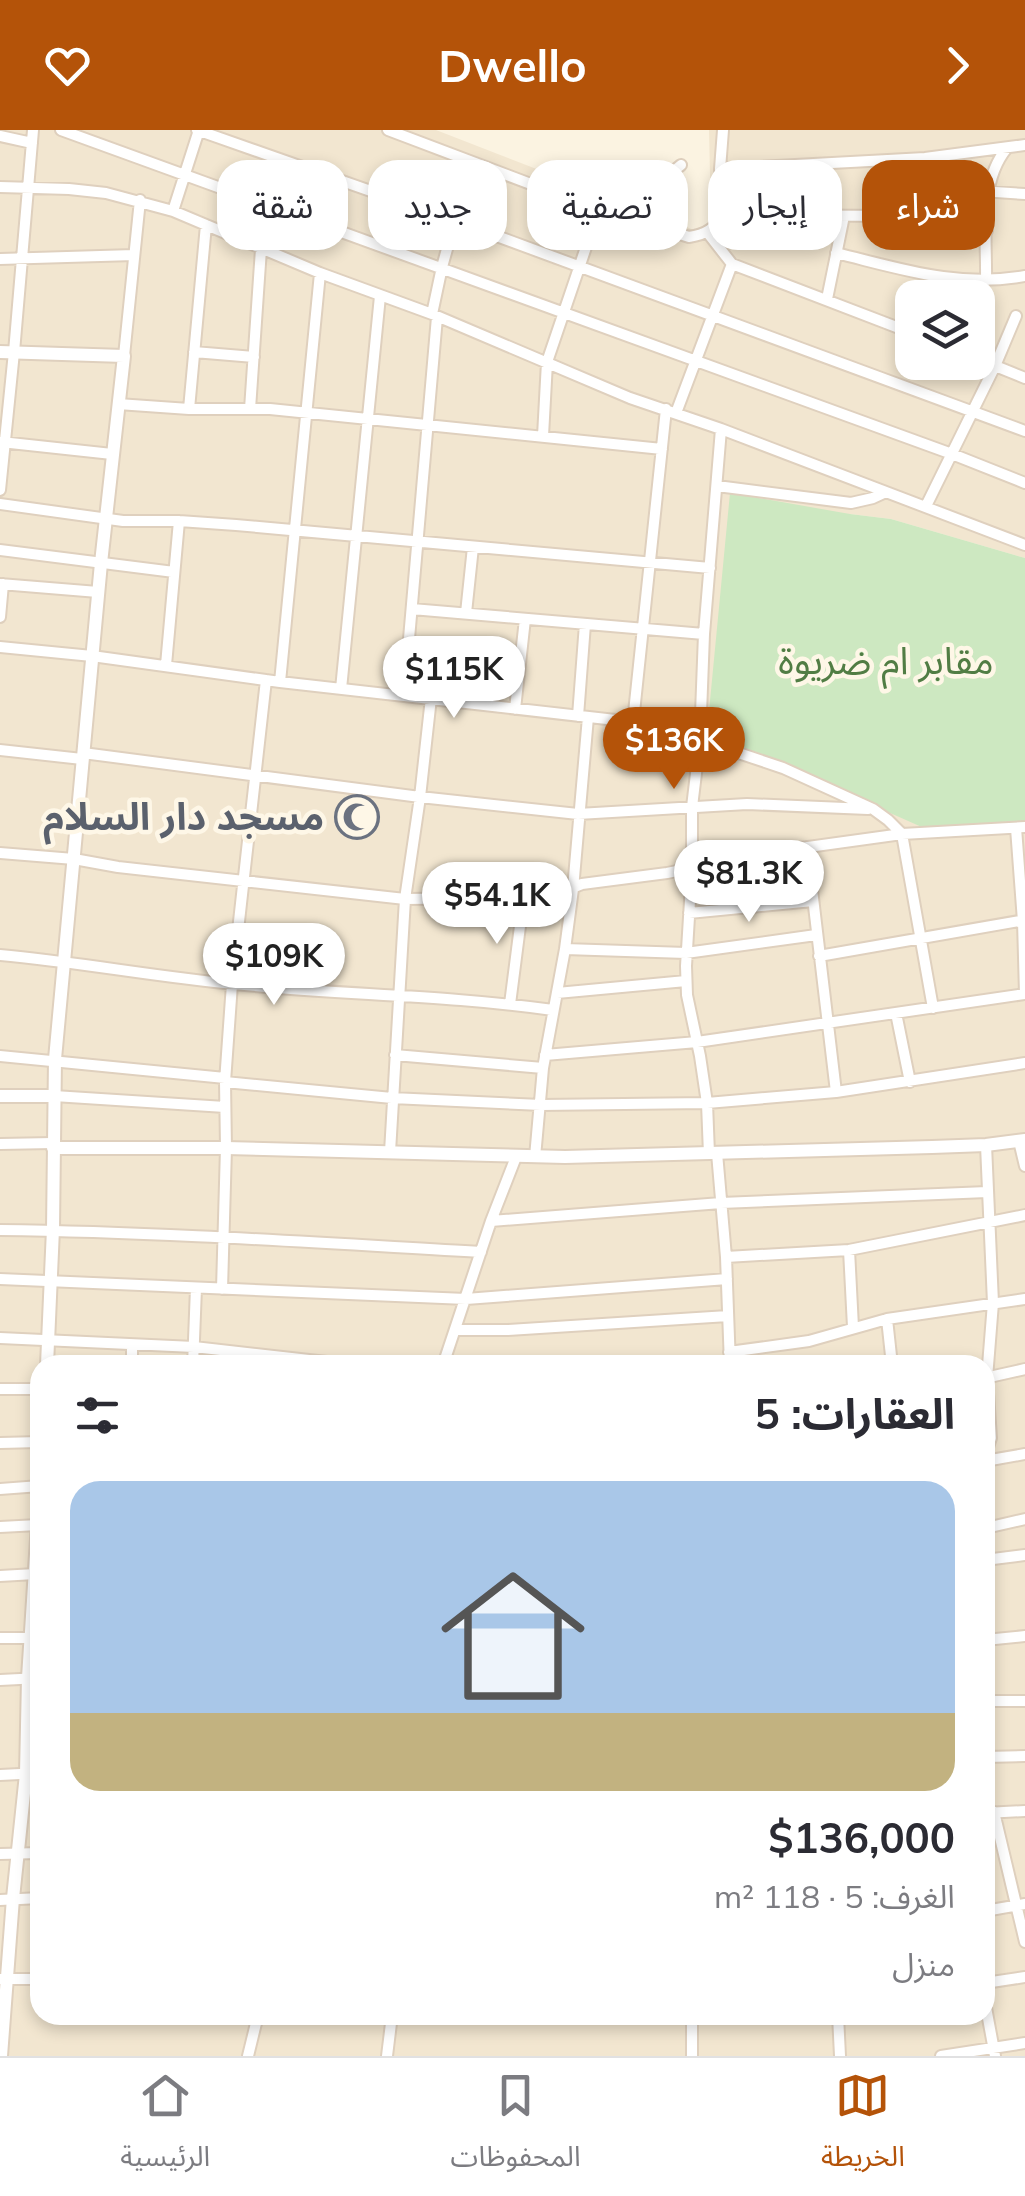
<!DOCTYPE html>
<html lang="ar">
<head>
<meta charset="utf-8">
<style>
	body { margin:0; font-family:Mulish,"Noto Sans Arabic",sans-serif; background:#f7f7f7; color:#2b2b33; direction:rtl; height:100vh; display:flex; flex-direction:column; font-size:38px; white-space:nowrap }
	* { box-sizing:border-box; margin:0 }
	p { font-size:32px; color:#7c7c81 }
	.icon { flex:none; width:55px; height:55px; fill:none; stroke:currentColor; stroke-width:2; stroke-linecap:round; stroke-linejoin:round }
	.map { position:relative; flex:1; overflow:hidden; direction:ltr }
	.details { position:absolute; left:30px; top:1225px; width:965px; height:670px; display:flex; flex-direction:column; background:#fff; border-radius:30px; box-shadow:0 5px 15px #0003; direction:rtl }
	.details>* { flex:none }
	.top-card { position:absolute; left:30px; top:30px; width:965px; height:90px; direction:rtl; display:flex; gap:20px }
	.buttons { position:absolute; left:895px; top:150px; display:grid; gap:20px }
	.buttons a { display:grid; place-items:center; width:100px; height:100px; border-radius:20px; background:#fff; box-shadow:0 5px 15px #0003; font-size:50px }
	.price { position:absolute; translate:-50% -85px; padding:0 22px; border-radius:35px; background:#fff; color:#222; font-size:32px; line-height:65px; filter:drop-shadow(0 2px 5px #0008) }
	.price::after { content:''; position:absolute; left:50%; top:60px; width:30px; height:22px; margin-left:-15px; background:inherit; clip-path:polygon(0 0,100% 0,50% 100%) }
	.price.active { background:#b45309; color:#fff }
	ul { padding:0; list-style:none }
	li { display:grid; align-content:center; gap:20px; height:530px; padding:0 40px }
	li span { display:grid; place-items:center; height:310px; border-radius:30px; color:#555 }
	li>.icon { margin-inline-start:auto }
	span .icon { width:180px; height:180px; fill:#fffc; stroke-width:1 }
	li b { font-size:42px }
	h2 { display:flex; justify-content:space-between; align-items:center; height:120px; padding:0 40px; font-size:42px }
	.pill { padding:0 35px; border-radius:30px; background:#fff; box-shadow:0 5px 15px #0003; font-size:35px; line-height:90px }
	.pill.active { background:#b45309; color:#fff }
	header { display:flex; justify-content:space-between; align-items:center; height:130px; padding:0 40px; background:#b45309; color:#fff; font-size:45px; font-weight:700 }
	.tab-bar { display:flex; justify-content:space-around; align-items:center; height:140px; border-top:2px solid #e1e1e2; background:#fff; font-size:28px; color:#7c7c81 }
	.tab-bar a { display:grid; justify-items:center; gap:5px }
	.tab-bar .active { color:#b45309 }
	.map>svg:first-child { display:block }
</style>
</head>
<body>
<header><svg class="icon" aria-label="forward" viewBox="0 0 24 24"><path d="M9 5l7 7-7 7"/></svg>Dwello<svg class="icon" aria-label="heart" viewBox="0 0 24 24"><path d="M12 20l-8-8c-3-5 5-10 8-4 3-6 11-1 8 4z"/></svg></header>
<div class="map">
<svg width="1025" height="1926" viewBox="0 0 1025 1926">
	<rect width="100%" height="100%" fill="#fbf3e1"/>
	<path fill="#f2e6d0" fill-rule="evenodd" d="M0,0H436L694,100L711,92L709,0H1025V428L891,389L850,384L933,702L1025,691V1926H0ZM912,168H978V232H912ZM40,1235H985V1885H40Z"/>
	<path fill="#cde8c1" d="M730,363L850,384L891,389L1025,428V691L933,702L707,602Z"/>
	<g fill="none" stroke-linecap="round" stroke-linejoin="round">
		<g stroke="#dfd0be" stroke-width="14">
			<path id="minor" d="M61,0L952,324L1025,353
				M197,0L456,91L1025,301
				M388,0L573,70L689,107C703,105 716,100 721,85L720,39L723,0
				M0,6L32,13
				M720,39L925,28L1025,15
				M0,57L69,59L106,63L173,81L320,143L432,184L630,268L721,299L1025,415
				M950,59L1025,64
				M173,81L199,0
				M721,85L907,86L947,99L987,101
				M707,102L732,134L912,203
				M836,123C902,139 957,158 1025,146
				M0,129L134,125
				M986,151C987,108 978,53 1007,18
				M827,169L844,86
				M432,184L442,137L471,33
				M194,222L254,227
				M124,226L140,70
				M978,229L1025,248
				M118,274L189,279H270L662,319
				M189,279L206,95
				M250,279L261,119
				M676,283L732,134
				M543,306L547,232L599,79L616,77L628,65L658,54L681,35
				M1,312L112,324
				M717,356L851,373L873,368L886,362
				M0,360L14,222L33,0
				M0,374L123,391H179L236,395L710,438
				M926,376L995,236L1016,186
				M0,420L174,442
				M0,454L98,462
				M412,479L704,504
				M466,483L473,417
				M0,487L3,454
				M0,517L92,526L280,552L633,592L700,610L783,638L873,679L888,690L902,704L933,878
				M166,535L179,391
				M280,552L320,143
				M341,559L380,166
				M404,566L437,187
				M515,579L525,489
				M578,586L585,494
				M633,592L666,279
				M0,620L82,629
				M83,623L420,667L578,684L747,674L868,679
				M1016,698L1023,791L1025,864
				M807,717L836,962
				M0,723L74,729L118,737L405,769L487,768L562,762L582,754L667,743L692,738L700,732L902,704L1025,697
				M689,783L813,771
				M565,819L686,823L816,805
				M0,825C79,832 156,847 234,854C341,865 447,865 553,880
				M819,826L1025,790
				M557,863L686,851
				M510,874L524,765
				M896,883L910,952
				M395,925L543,938
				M545,925L697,912L1025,864
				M0,926L225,948
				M225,952L392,968L541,975L707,973L836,962L1025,933
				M54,966L225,977
				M1019,1011L1025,1036
				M0,1014L53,1013
				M390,1022L405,769L420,667L431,568
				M717,1023L726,1127L730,1235
				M709,1024L707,973L700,926L687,865L686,836L692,738V677L700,610L704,504L721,299
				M535,1027L543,938L565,819L573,759L588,587
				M491,1091L721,1073L987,1062
				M0,1100C161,1102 321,1113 481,1122
				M849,1120L853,1197
				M726,1127L849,1120L1025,1085
				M0,1149L466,1169L727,1149
				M222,1159L226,1018L225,952L232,854L266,550
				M887,1189L892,1235
				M456,1200H508L728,1186
				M0,1208L194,1217L354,1235
				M729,1222L809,1211L887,1189L1025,1169
				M132,1235V1216
				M193,1235L196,1158
				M443,1235L491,1091L516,1027
				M985,1248L1025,1239
				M0,1259H40
				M0,1313L40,1312
				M985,1326L991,1308L987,1248L993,1173L986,1015
				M985,1331L1025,1324
				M0,1359L40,1356
				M985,1364V1420
				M0,1397L38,1395
				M986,1398L1025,1389
				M985,1430L1025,1425
				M0,1446L35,1444
				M0,1508H31
				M985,1510L1025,1506
				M0,1550L40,1548
				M985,1571H1025
				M985,1627L1025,1626
				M0,1645L40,1643
				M994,1682L1025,1812
				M985,1683L1025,1681
				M0,1724L40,1723
				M0,1770L40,1768
				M985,1781L1025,1774
				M0,1849H40
				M985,1853L1025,1847
				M985,1872L995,1926
				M838,1885L840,1926
				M248,1926L258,1885
				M387,1926L392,1885
				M692,1926V1885
				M941,1926L1025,1913"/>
		</g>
		<g stroke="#dfd0be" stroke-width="16">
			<path id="tertiary" d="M0,222L124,226L101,433L55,929L53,1099L47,1235
				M0,966H54
				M53,1018H226L565,1027L932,1017L986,1015L1025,1010
				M1,1926L13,1768L26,1644L28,1548L40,1362"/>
		</g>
		<use href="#minor" stroke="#fff" stroke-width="10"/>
		<use href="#tertiary" stroke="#fff" stroke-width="12"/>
	</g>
	<defs>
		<g id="mosque-ring" transform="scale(2.25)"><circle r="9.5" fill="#fef7e7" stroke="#6b7280" stroke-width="1.5"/><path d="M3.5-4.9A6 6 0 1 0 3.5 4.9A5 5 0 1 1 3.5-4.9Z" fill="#6b7280"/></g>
	</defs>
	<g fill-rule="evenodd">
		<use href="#mosque-ring" x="357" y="687"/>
	</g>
	<g text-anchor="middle" stroke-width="9" stroke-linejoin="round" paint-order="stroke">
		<g font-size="38" fill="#517d44" stroke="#fef7e7">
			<text x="886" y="544">مقابر ام ضريوة</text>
		</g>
		<g font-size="38" font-weight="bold" fill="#5b616d" stroke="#fef7e7" text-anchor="end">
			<text x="324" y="700">مسجد دار السلام</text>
		</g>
	</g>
</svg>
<div class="buttons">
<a><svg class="icon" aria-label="layers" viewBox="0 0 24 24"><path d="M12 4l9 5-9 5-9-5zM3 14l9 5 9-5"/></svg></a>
</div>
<b class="price" style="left:454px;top:591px">$115K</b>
<b class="price active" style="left:674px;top:662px">$136K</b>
<b class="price" style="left:749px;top:795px">$81.3K</b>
<b class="price" style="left:497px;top:817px">$54.1K</b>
<b class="price" style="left:274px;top:878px">$109K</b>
<div class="top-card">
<a class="pill active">شراء</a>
<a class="pill">إيجار</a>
<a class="pill">تصفية</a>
<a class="pill">جديد</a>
<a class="pill">شقة</a>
</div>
<section class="details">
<h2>العقارات: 5<svg class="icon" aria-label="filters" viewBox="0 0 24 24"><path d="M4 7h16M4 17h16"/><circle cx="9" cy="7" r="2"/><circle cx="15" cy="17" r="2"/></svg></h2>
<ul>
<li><span style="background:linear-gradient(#a9c7e8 75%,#c2b280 0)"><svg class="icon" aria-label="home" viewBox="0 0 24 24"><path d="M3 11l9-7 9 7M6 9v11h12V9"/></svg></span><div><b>$136,000</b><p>الغرف: 5 · 118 m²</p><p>منزل</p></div></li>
</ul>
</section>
</div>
<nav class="tab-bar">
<a class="active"><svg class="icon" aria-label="map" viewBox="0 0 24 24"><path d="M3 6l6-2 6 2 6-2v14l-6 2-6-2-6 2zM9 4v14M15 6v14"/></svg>الخريطة</a>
<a><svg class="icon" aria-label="saved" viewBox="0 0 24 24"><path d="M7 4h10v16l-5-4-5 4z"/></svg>المحفوظات</a>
<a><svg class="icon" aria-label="home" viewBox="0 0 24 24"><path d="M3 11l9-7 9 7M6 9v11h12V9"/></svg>الرئيسية</a>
</nav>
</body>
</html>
